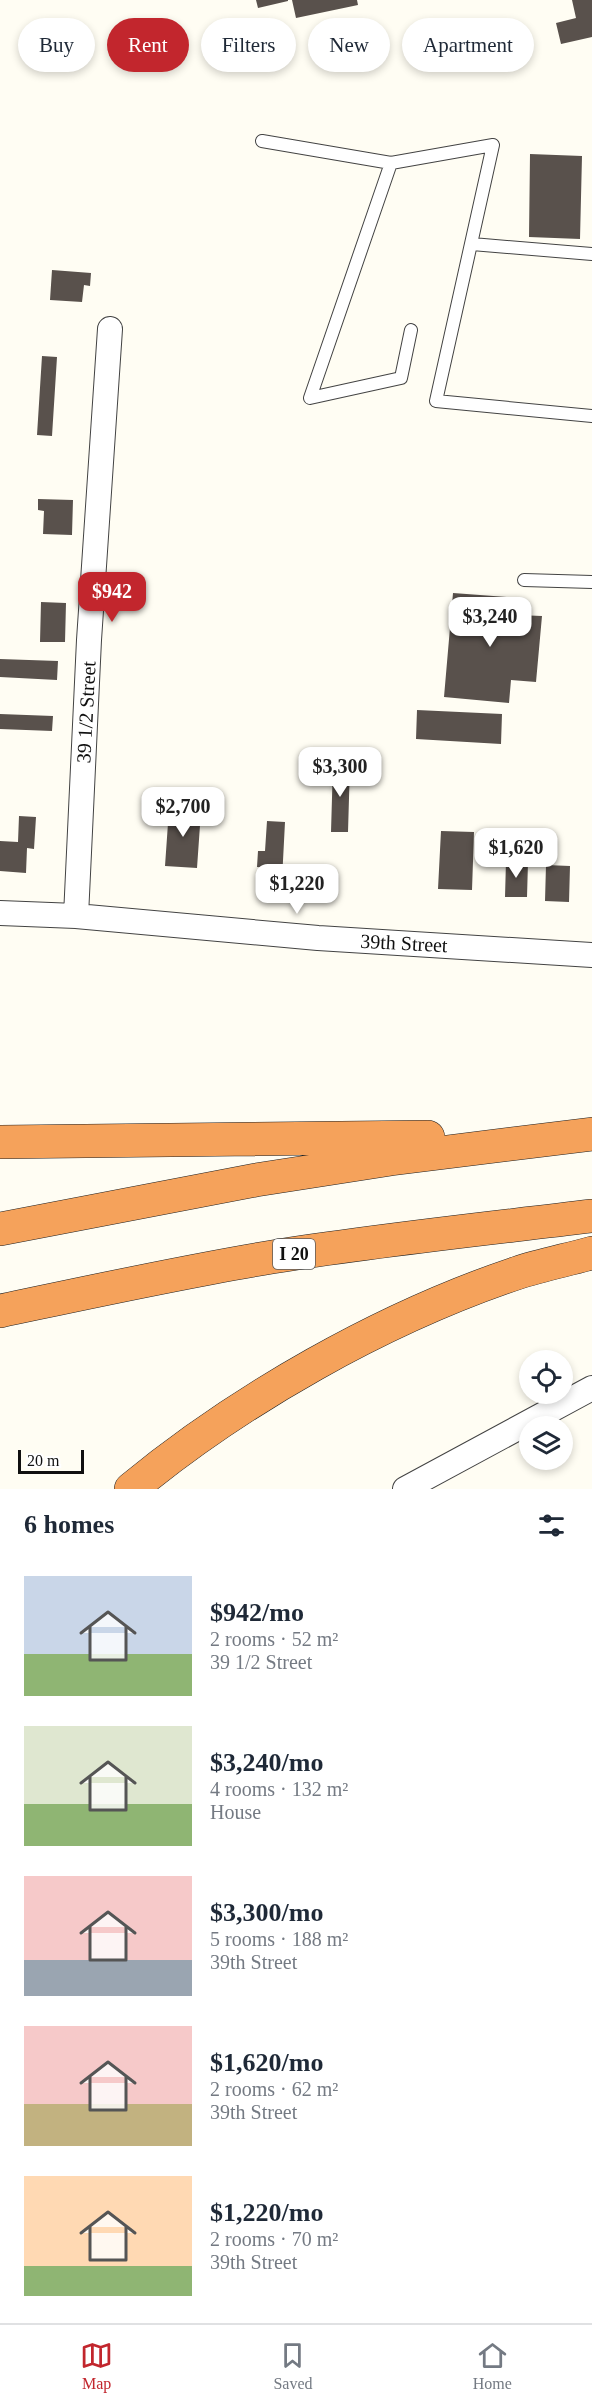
<!DOCTYPE html>
<html lang="en">
<head>
<meta charset="utf-8">
<style>
	body { margin:0; font-family:Georgia,serif; background:#f6f6f7; color:#1f2937; height:100vh; display:flex; flex-direction:column; font-size:22px; white-space:nowrap }
	* { box-sizing:border-box; margin:0 }
	p { font-size:20px; color:#747a83 }
	.icon { flex:none; width:33px; height:33px; fill:none; stroke:currentColor; stroke-width:2; stroke-linecap:round; stroke-linejoin:round }
	.map { position:relative; height:1489px; overflow:hidden }
	.drawer { display:flex; flex-direction:column; background:#fff; flex:1 }
	.drawer>* { flex:none }
	.hud { position:absolute; left:18px; top:18px; width:556px; height:54px; display:flex; gap:12px }
	.tools { position:absolute; left:519px; top:1350px; display:grid; gap:12px }
	.tools a { display:grid; place-items:center; width:54px; height:54px; border-radius:50%; background:#fff; box-shadow:0 3px 9px #0003; font-size:30px }
	.scale { position:absolute; left:18px; bottom:15px; width:66px; box-sizing:border-box; padding-left:6px; border:3px solid #101010; border-top:0; font-size:16px; line-height:21px; white-space:nowrap; color:#101010; -webkit-text-stroke:4px #fff; paint-order:stroke }
	.price { position:absolute; translate:-50% -51px; padding:0 14px; border-radius:12px; background:#fff; color:#222; font-size:20px; line-height:39px; filter:drop-shadow(0 2px 3px #0008) }
	.price::after { content:''; position:absolute; left:50%; top:36px; width:18px; height:14px; margin-left:-9px; background:inherit; clip-path:polygon(0 0,100% 0,50% 100%) }
	.price.selected { background:#c2262d; color:#fff }
	ul { padding:0; list-style:none }
	li { display:flex; align-items:center; gap:18px; height:150px; padding:0 24px }
	li span { display:grid; place-items:center; flex:none; width:168px; height:120px; border-radius:0px; color:#555 }
	li>.icon { margin-inline-start:auto }
	span .icon { width:72px; height:72px; fill:#fffc; stroke-width:1 }
	li b { font-size:26px }
	h2 { display:flex; justify-content:space-between; align-items:center; height:72px; padding:0 24px; font-size:26px }
	.chip { padding:0 21px; border-radius:27px; background:#fff; box-shadow:0 3px 9px #0003; font-size:21px; line-height:54px }
	.chip.selected { background:#c2262d; color:#fff }
	.menu { display:flex; justify-content:space-around; align-items:center; height:84px; border-top:2px solid #e0e1e3; background:#fff; font-size:16px; color:#747a83 }
	.menu a { display:grid; justify-items:center; gap:3px }
	.menu .selected { color:#c2262d }
	.map>svg:first-child { display:block }
</style>
</head>
<body>
<div class="map">
<svg width="592" height="1489" viewBox="0 0 592 1489">
	<rect width="100%" height="100%" fill="#fffdf3"/>
	<path fill="#59514c" d="M256,0H288V1L258,8Z
		M292,0H357L358,5L296,18Z
		M572,0H592V37L561,44L556,23L576,18Z
		M530,154L582,156L580,239L529,237Z
		M52,270L91,273L90,286L84,285L82,302L50,300Z
		M42,356L57,357L52,436L37,435Z
		M38,499L73,500L72,535L43,534L44,511L38,510Z
		M453,593L519,598L517,615L542,616L536,682L511,680L509,703L444,697Z
		M41,602L66,603L65,642H40Z
		M0,659L58,661L57,680L0,677Z
		M417,710L502,714L501,744L416,739Z
		M0,714L53,716L52,731L0,729Z
		M333,763L350,764L348,832H331Z
		M169,809L201,811L197,868L165,866Z
		M19,816L36,817L34,849L27,848L26,873L0,871V841L18,842Z
		M267,821L285,822L282,880L265,879L266,868L257,867L258,851H265Z
		M441,831L474,832L472,890L438,889Z
		M506,861L528,862L527,897H505Z
		M546,865L570,866L569,902L545,901Z"/>
	<g fill="none" stroke-linecap="round" stroke-linejoin="round">
		<g stroke="#434343" stroke-width="14">
			<path id="lane" d="M262,141L391,163L493,145L436,401L592,416
				M391,163L310,398L401,378L411,330
				M472,244L592,254
				M524,580L592,582"/>
		</g>
		<g stroke="#434343" stroke-width="26">
			<path id="street" d="M0,913L76,916L318,938L592,955
				M76,916L89,640L110,329
				M405,1489L592,1388"/>
		</g>
		<g stroke="#212121" stroke-width="34">
			<path id="highway" d="M0,1142L428,1137
				M0,1229L256,1180L391,1159L592,1134
				M0,1311C90,1292 181,1272 272,1257C378,1240 485,1229 592,1216
				M131,1489C240,1399 383,1318 517,1273C541,1265 567,1260 592,1253"/>
		</g>
		<use href="#lane" stroke="#fff" stroke-width="12"/>
		<use href="#street" stroke="#fff" stroke-width="24"/>
		<use href="#highway" stroke="#f5a25b" stroke-width="33"/>
	</g>
	<g text-anchor="middle" stroke-width="6" stroke-linejoin="round" paint-order="stroke">
		<rect fill="#fff" stroke="#585858" stroke-width="1.5" x="273" y="1239" width="42" height="30" rx="4.5"/>
		<g font-size="18" font-weight="bold" fill="#101010">
			<text x="294" y="1260">I 20</text>
		</g>
		<g font-size="20" fill="#101010" stroke="#fff">
			<text transform="translate(86 712) rotate(-87)" y="7">39 1/2 Street</text>
			<text transform="translate(404 943) rotate(3)" y="7">39th Street</text>
		</g>
	</g>
</svg>
<div class="tools">
<a><svg class="icon" aria-label="locate" viewBox="0 0 24 24"><circle cx="12" cy="12" r="6"/><path d="M12 2v4M12 18v4M2 12h4M18 12h4"/></svg></a>
<a><svg class="icon" aria-label="layers" viewBox="0 0 24 24"><path d="M12 4l9 5-9 5-9-5zM3 14l9 5 9-5"/></svg></a>
</div>
<div class="scale">20 m</div>
<b class="price selected" style="left:112px;top:623px">$942</b>
<b class="price" style="left:490px;top:648px">$3,240</b>
<b class="price" style="left:340px;top:798px">$3,300</b>
<b class="price" style="left:183px;top:838px">$2,700</b>
<b class="price" style="left:516px;top:879px">$1,620</b>
<b class="price" style="left:297px;top:915px">$1,220</b>
<div class="hud">
<a class="chip">Buy</a>
<a class="chip selected">Rent</a>
<a class="chip">Filters</a>
<a class="chip">New</a>
<a class="chip">Apartment</a>
</div>
</div>
<section class="drawer">
<h2>6 homes<svg class="icon" aria-label="filters" viewBox="0 0 24 24"><path d="M4 7h16M4 17h16"/><circle cx="9" cy="7" r="2"/><circle cx="15" cy="17" r="2"/></svg></h2>
<ul>
<li><span style="background:linear-gradient(#c9d6e8 65%,#8fb573 0)"><svg class="icon" aria-label="home" viewBox="0 0 24 24"><path d="M3 11l9-7 9 7M6 9v11h12V9"/></svg></span><div><b>$942/mo</b><p>2 rooms · 52 m²</p><p>39 1/2 Street</p></div></li>
<li><span style="background:linear-gradient(#dfe7d0 65%,#8fb573 0)"><svg class="icon" aria-label="home" viewBox="0 0 24 24"><path d="M3 11l9-7 9 7M6 9v11h12V9"/></svg></span><div><b>$3,240/mo</b><p>4 rooms · 132 m²</p><p>House</p></div></li>
<li><span style="background:linear-gradient(#f6c9c9 70%,#9aa5b1 0)"><svg class="icon" aria-label="home" viewBox="0 0 24 24"><path d="M3 11l9-7 9 7M6 9v11h12V9"/></svg></span><div><b>$3,300/mo</b><p>5 rooms · 188 m²</p><p>39th Street</p></div></li>
<li><span style="background:linear-gradient(#f6c9c9 65%,#c2b280 0)"><svg class="icon" aria-label="home" viewBox="0 0 24 24"><path d="M3 11l9-7 9 7M6 9v11h12V9"/></svg></span><div><b>$1,620/mo</b><p>2 rooms · 62 m²</p><p>39th Street</p></div></li>
<li><span style="background:linear-gradient(#ffd9b3 75%,#8fb573 0)"><svg class="icon" aria-label="home" viewBox="0 0 24 24"><path d="M3 11l9-7 9 7M6 9v11h12V9"/></svg></span><div><b>$1,220/mo</b><p>2 rooms · 70 m²</p><p>39th Street</p></div></li>
</ul>
</section>
<nav class="menu">
<a class="selected"><svg class="icon" aria-label="map" viewBox="0 0 24 24"><path d="M3 6l6-2 6 2 6-2v14l-6 2-6-2-6 2zM9 4v14M15 6v14"/></svg>Map</a>
<a><svg class="icon" aria-label="saved" viewBox="0 0 24 24"><path d="M7 4h10v16l-5-4-5 4z"/></svg>Saved</a>
<a><svg class="icon" aria-label="home" viewBox="0 0 24 24"><path d="M3 11l9-7 9 7M6 9v11h12V9"/></svg>Home</a>
</nav>
</body>
</html>
